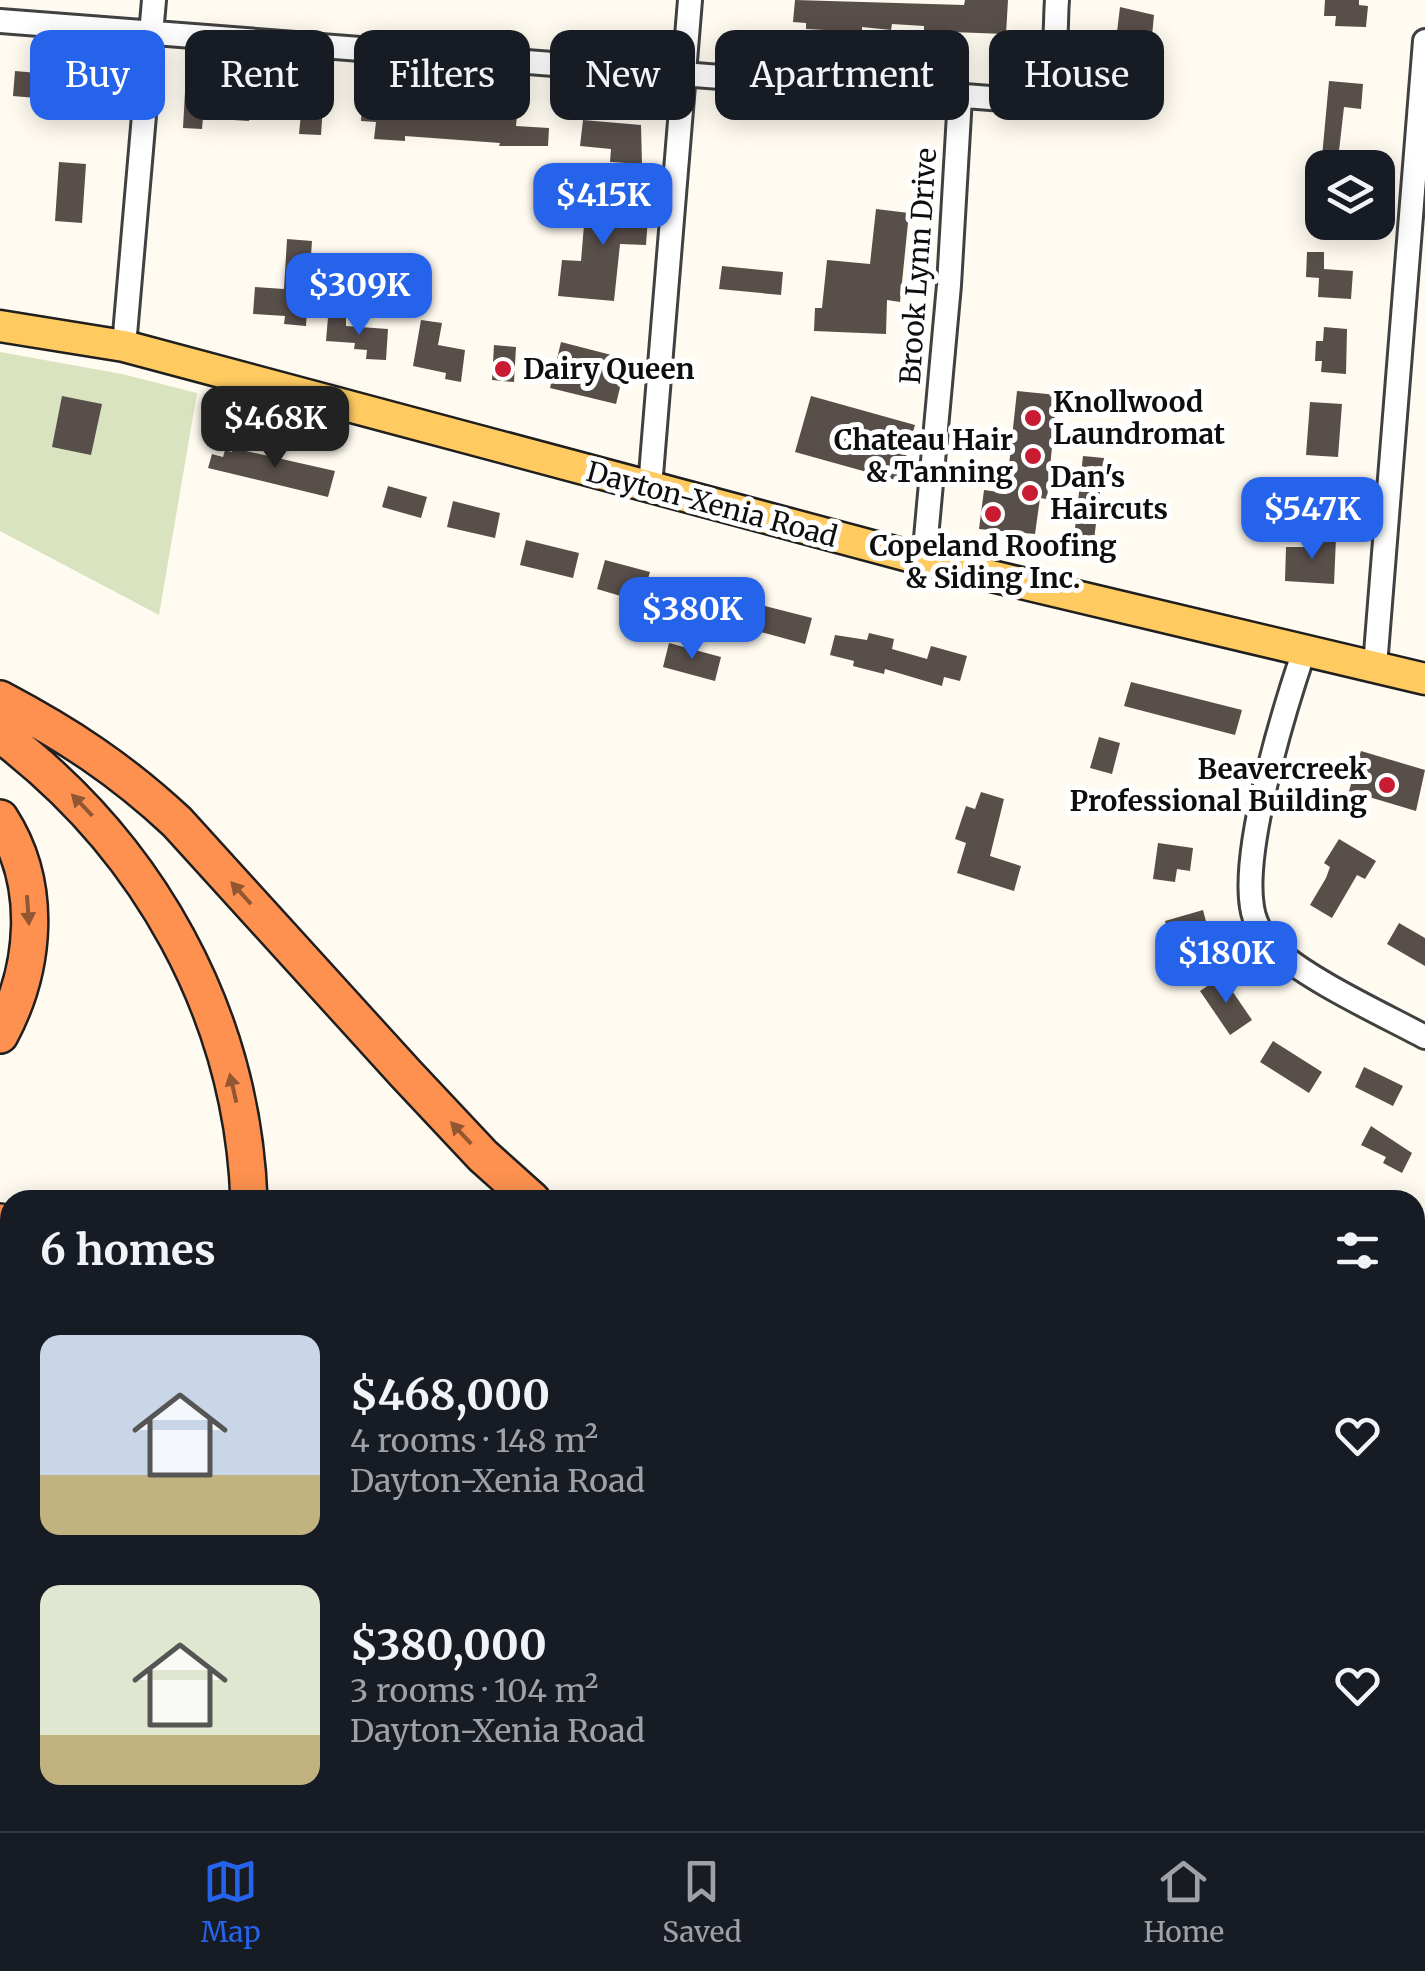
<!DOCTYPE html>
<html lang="en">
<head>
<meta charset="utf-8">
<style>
	body { margin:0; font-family:Merriweather,serif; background:#242831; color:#f1f3f6; height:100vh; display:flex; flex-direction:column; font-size:38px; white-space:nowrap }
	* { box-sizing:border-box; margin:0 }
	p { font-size:32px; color:#9ea1a6 }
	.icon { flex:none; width:55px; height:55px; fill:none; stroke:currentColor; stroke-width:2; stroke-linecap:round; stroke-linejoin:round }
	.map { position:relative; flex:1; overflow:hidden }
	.sheet { position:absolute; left:0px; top:1190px; width:1425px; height:642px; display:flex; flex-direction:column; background:#171b24; border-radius:30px 30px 0 0; box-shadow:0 5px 25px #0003 }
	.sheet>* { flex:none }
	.top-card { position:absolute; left:30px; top:30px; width:1365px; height:90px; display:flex; gap:20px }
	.buttons { position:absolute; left:1305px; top:150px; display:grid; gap:20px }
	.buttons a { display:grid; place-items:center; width:90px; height:90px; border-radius:20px; background:#171b24; box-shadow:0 5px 25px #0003; font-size:50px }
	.price { position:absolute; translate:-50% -85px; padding:0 22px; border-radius:20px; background:#2563eb; color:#fff; font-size:32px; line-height:65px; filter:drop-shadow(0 2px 5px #0008) }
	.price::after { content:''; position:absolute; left:50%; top:60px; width:30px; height:22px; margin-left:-15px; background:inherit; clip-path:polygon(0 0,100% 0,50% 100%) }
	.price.on { background:#222; color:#fff }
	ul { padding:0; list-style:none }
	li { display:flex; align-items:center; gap:30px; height:250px; padding:0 40px }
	li span { display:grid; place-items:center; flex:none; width:280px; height:200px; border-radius:20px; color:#555 }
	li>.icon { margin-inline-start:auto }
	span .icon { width:120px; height:120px; fill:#fffc; stroke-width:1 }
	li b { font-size:42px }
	h2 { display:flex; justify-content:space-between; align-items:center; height:120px; padding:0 40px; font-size:42px }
	.chip { padding:0 35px; border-radius:20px; background:#171b24; box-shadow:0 5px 25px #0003; font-size:35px; line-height:90px }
	.chip.on { background:#2563eb; color:#fff }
	.menu { display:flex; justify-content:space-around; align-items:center; height:140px; border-top:2px solid #363941; background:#171b24; font-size:28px; color:#9ea1a6 }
	.menu a { display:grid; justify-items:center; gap:5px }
	.menu .on { color:#2563eb }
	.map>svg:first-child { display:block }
</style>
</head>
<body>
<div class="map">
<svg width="1425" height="1831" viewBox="0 0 1425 1831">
	<rect width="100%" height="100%" fill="#fffbf0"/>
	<path fill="#bcdf94" d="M149,1822H909L911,1831H145Z"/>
	<path fill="#dae3bf" d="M0,352L122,374L197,393L159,615L0,531Z"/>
	<path fill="#584e4a" d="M795,0L964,5L965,0H1008L1006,34L924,31V26L892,24L891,30L862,27V32L806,29V23L793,22Z
		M1325,0H1359V5L1368,6L1366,27L1335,26L1336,16H1324Z
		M1120,7L1154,15L1152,36L1117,32Z
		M1097,58L1121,59L1120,77L1134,80L1133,108L1109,106L1110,91L1094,90Z
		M15,71L72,76L70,101L13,96Z
		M1329,81L1363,84L1361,109L1344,107L1339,151L1358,152L1357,168H1321Z
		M185,92L250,100L249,121L203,118L202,129L183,128Z
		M378,101L453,110V114L475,117L517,116L516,126L549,128L548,146H499L500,143L405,136V141L374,139L376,122L361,121L362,103L378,104Z
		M302,103L323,105L321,135L299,134Z
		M583,120L641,125L642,164L610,162L611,149L580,146Z
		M59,162L86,164L82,223L55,221Z
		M602,200L649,204L646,245L620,244L614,301L558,296L562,260L581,261L586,201Z
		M876,209L909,213L900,302L887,300L886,334L814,331L815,308H822L827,260L870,264Z
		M287,239L312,241L306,326L284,324L285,316L253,314L255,287L284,289Z
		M1307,252H1324V269L1353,271L1351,299L1318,297L1319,278L1306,277Z
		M722,266L783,272L781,295L719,289Z
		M328,317L346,318V326L388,329L386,360L366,359L367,350L354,349L355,343L326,341Z
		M421,320L442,323L438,345L465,350L461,382L445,379L446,373L413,366Z
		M1324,327L1347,329L1346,374L1321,372L1322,361H1315L1316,341H1323Z
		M561,342L627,359L616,404L550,388Z
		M494,345L516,347L514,382L492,380Z
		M1017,391L1057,395L1047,499L1040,498L1035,534L979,529L984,490L1006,493Z
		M62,396L102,404L91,455L52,447Z
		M811,396L915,425L899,481L795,452Z
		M1310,402L1342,404L1338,457L1306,455Z
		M233,448L335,471L328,497L208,468L212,454L223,457L225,450L232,452Z
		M1083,456L1104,458L1094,540L1074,538Z
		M388,486L427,497L421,518L382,507Z
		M453,501L500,513L495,538L447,527Z
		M1310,537L1336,538L1334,584L1285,581L1286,547H1309Z
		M526,540L579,553L573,578L520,565Z
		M605,560L650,572L641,602L597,589Z
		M753,603L812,618L805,644L746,628Z
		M869,633L894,639L892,649L927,659L931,646L967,656L960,681L944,677L942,686L885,669L884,674L853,666L854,661L830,655L835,635L867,640Z
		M669,643L721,657L715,681L663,667Z
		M1131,682L1242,710L1235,735L1124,706Z
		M1099,737L1120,743L1112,774L1090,768Z
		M1361,751L1425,770L1416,811L1349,791Z
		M981,792L1004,799L990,856L1021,866L1014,891L957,873L966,843L955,839L966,806L975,809Z
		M1339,839L1376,861L1365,879L1357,875L1332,918L1310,905L1326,878L1330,867L1324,863Z
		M1158,843L1193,848L1190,871L1177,869L1175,882L1153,879Z
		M1203,910L1214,952L1191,958L1187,940L1171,944L1165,921Z
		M1399,923L1425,938V966L1387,944Z
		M1222,976L1252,1020L1230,1035L1200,991Z
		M1273,1041L1322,1072L1309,1093L1260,1062Z
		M1364,1067L1403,1086L1393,1106L1355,1087Z
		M1371,1126L1412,1153L1402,1173L1383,1163L1386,1157L1361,1145Z"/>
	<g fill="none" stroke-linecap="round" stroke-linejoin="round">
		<g stroke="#414141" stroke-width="28">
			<path id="minor" d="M0,21L1016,100C1062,95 1054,35 1057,0
				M124,346L154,0
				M650,487L690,0
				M924,560L949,285L960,97
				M1304,651C1284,710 1242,847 1252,907C1254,921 1262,936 1273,947C1304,978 1384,1015 1425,1037
				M1375,666L1425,41"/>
		</g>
		<g stroke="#1f1f1f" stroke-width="35">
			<path id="major" d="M0,326L124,346L924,560L1425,679"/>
		</g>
		<g stroke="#1f1f1f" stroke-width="40">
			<path id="highway" d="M0,699C68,735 120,769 177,822L406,1074L483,1156L532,1200
				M0,734C148,846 242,1012 249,1200
				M0,818C43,884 36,968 0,1035
				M0,1222L10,1224
				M0,1290L10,1291
				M1415,1523L1425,1528
				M1415,1604L1425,1608
				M0,1696L10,1688
				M80,1831L83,1822"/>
		</g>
		<use href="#minor" stroke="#fff" stroke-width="22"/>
		<use href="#major" stroke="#ffcb60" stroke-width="30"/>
		<use href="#highway" stroke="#fe914f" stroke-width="35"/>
	</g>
	<defs><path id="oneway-solid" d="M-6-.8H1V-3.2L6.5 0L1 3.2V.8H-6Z" transform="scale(2.5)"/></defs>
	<g fill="#925632">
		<use href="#oneway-solid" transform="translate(82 805) rotate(-134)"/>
		<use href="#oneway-solid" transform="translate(241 893) rotate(-132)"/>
		<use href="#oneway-solid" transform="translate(28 910) rotate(86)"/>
		<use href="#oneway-solid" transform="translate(233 1088) rotate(-103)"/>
		<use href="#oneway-solid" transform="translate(461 1133) rotate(-133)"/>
	</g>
	<g fill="#c91c32" stroke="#fff" stroke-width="4">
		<circle cx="503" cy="369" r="10"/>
		<circle cx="1033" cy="418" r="10"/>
		<circle cx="1033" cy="456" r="10"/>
		<circle cx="1030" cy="493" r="10"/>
		<circle cx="993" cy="514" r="10"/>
		<circle cx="1387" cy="785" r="10"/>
	</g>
	<g text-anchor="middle" stroke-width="10" stroke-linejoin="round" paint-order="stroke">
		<g font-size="28" fill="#0e0e0e" stroke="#fff">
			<text transform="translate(918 266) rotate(-86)" y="10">Brook Lynn Drive</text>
			<text transform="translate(712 504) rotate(15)" y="10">Dayton-Xenia Road</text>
		</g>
		<g font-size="28" font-weight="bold" fill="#0e0e0e" stroke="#fff" text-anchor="start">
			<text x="523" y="379">Dairy Queen</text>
			<text x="1053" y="412">Knollwood<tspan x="1053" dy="32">Laundromat</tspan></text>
			<text x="1013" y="450" text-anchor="end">Chateau Hair<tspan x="1013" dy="32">&amp; Tanning</tspan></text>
			<text x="1050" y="487">Dan's<tspan x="1050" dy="32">Haircuts</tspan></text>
			<text x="993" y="556" text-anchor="middle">Copeland Roofing<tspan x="993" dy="32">&amp; Siding Inc.</tspan></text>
			<text x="1367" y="779" text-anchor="end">Beavercreek<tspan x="1367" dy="32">Professional Building</tspan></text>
		</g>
	</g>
</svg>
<div class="buttons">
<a><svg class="icon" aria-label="layers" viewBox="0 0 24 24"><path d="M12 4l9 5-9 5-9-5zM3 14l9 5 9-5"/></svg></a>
</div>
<b class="price" style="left:603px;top:248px">$415K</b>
<b class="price" style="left:359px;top:338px">$309K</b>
<b class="price on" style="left:275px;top:471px">$468K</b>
<b class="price" style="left:1312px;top:562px">$547K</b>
<b class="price" style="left:692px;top:662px">$380K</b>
<b class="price" style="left:1226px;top:1006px">$180K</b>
<div class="top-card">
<a class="chip on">Buy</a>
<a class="chip">Rent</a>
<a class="chip">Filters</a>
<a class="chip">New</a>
<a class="chip">Apartment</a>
<a class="chip">House</a>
</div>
<section class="sheet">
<h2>6 homes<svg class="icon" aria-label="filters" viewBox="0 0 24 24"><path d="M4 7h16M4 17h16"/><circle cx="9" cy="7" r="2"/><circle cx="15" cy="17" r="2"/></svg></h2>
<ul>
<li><span style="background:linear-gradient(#c9d6e8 70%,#c2b280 0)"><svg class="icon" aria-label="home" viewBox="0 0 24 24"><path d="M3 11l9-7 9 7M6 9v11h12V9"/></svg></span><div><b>$468,000</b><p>4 rooms · 148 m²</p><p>Dayton-Xenia Road</p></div><svg class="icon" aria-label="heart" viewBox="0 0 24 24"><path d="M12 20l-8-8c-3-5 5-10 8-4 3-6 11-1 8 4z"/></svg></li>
<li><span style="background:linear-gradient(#dfe7d0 75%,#c2b280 0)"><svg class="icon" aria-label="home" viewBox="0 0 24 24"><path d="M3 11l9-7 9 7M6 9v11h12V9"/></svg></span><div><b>$380,000</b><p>3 rooms · 104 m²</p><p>Dayton-Xenia Road</p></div><svg class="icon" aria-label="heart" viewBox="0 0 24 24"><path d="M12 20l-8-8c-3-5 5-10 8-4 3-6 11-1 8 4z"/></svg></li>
</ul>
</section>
</div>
<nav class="menu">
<a class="on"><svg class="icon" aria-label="map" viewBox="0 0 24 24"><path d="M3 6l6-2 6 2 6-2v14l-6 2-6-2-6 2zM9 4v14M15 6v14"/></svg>Map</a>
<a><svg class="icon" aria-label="saved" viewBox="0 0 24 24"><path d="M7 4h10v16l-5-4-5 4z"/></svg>Saved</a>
<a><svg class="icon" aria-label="home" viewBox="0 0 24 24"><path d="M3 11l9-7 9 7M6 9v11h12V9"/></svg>Home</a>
</nav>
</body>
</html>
